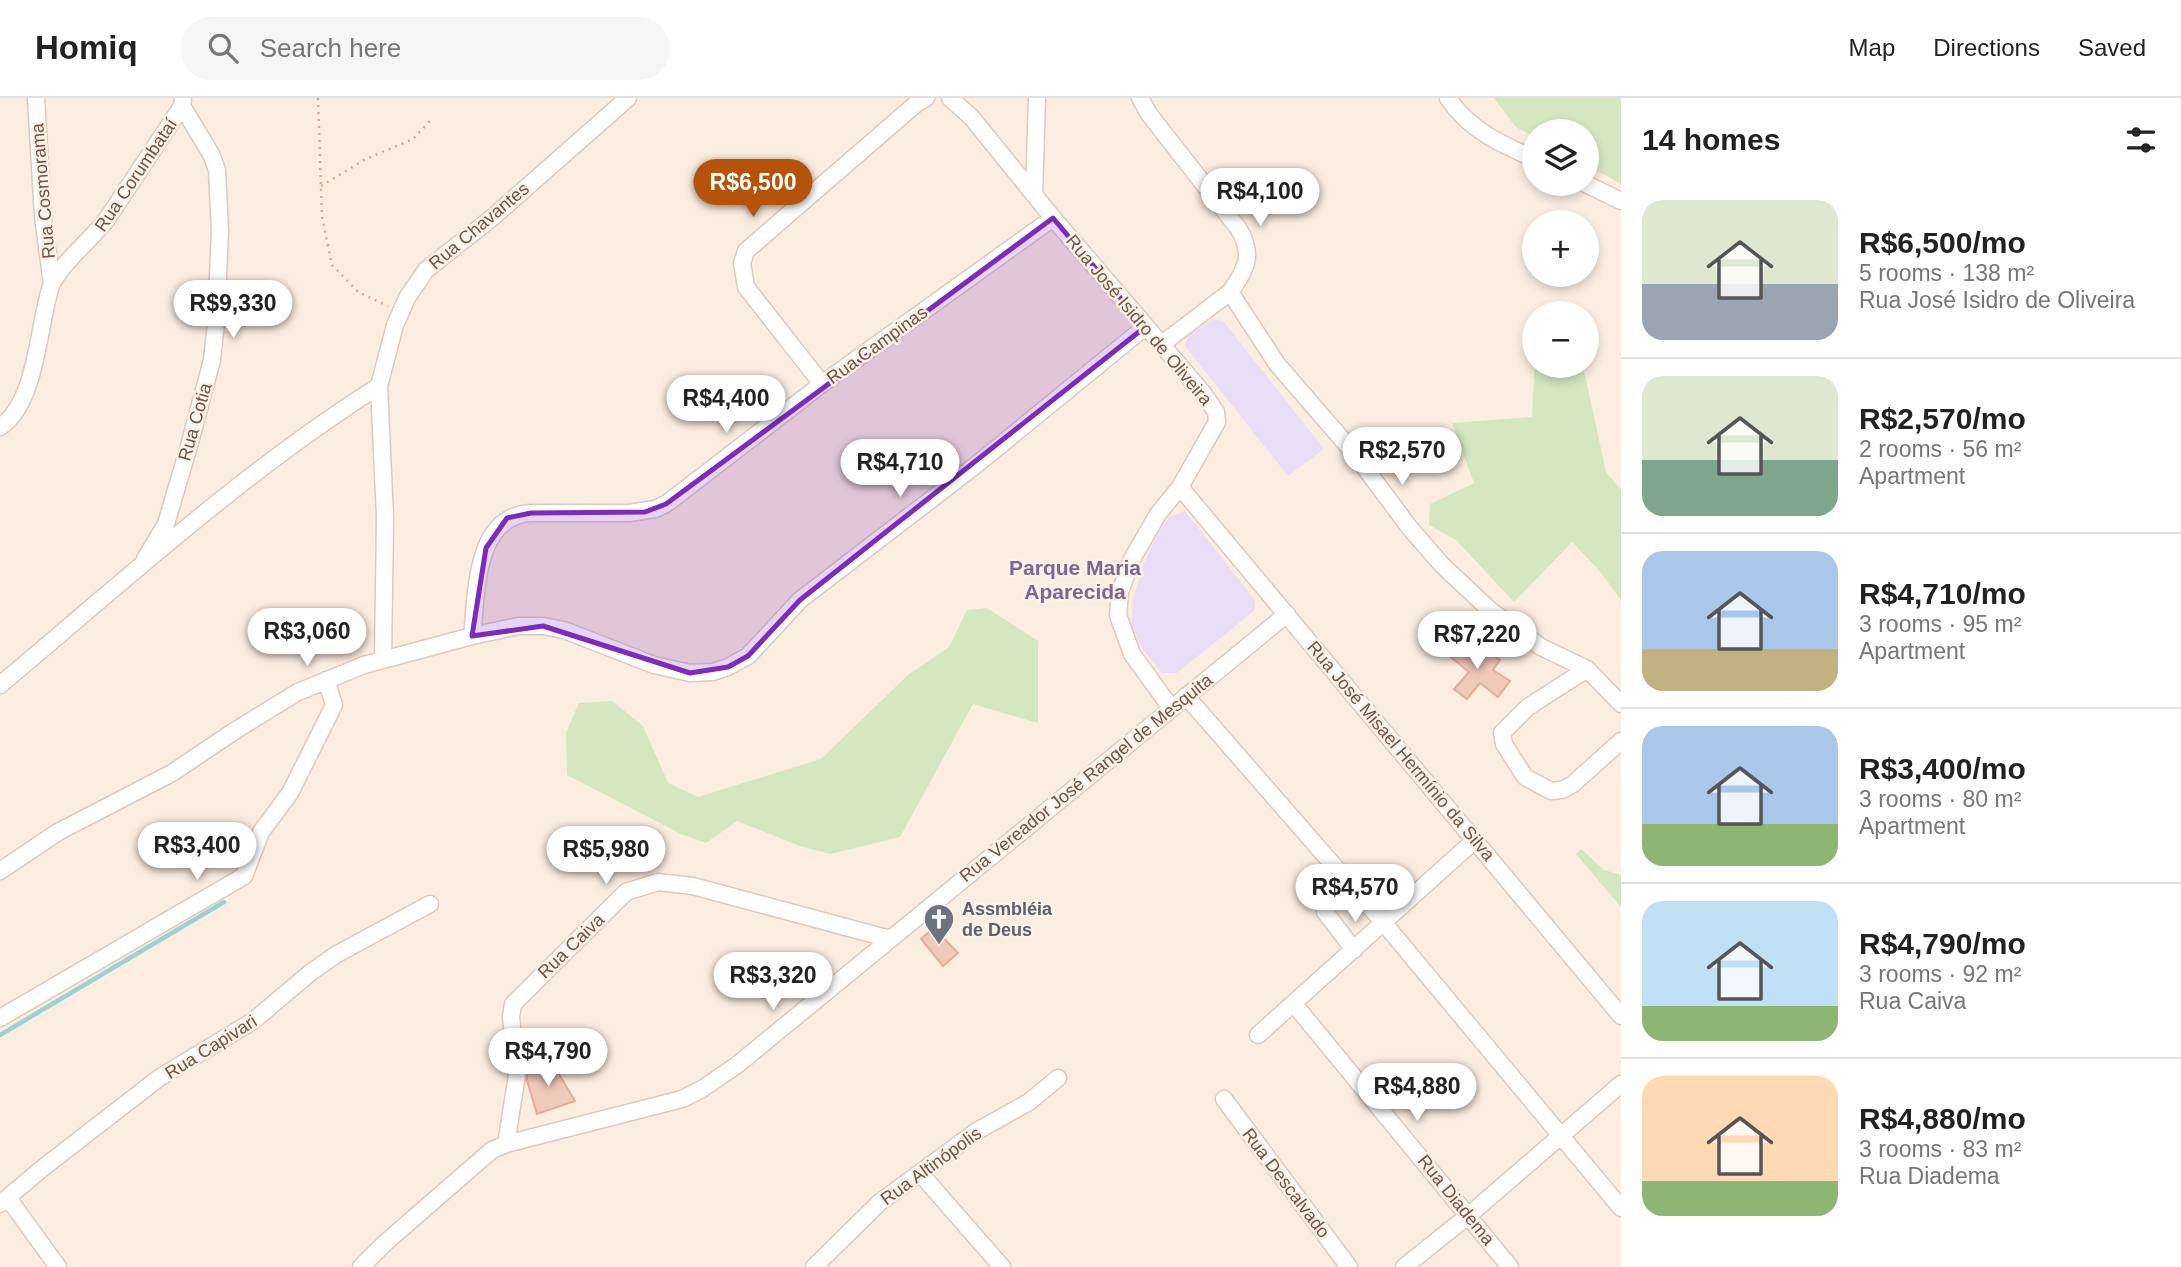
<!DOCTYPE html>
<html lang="en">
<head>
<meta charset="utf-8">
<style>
	body { margin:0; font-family:Arial,sans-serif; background:#f6f6f6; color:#222; height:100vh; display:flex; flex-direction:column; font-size:26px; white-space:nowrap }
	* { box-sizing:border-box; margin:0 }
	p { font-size:23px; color:#767676 }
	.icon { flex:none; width:38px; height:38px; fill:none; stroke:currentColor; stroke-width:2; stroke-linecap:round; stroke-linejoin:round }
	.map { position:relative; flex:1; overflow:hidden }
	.sheet { display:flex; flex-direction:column; background:#fff; width:560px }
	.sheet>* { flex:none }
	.buttons { position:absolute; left:1522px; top:21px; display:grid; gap:14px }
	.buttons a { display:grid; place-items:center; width:77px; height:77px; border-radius:50%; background:#fff; box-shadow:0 4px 10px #0003; font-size:35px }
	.price { position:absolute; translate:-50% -60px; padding:0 16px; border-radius:24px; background:#fff; color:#222; font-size:23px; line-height:46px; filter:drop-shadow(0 2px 4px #0008) }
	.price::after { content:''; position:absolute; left:50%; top:42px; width:21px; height:16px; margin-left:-10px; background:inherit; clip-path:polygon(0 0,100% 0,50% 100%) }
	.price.on { background:#b45309; color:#fff }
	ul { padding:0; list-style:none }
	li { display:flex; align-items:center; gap:21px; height:175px; padding:0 21px }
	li+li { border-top:2px solid #e0e0e0 }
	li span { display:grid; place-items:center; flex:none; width:196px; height:140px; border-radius:21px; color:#555 }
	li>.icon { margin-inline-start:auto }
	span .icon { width:84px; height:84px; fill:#fffc; stroke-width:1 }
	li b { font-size:30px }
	h2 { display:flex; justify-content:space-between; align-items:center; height:84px; padding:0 21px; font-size:30px }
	header { display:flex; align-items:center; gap:42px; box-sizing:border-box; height:98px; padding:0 35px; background:#fff; border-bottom:2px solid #e0e0e0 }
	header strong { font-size:33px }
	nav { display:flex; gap:38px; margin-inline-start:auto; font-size:24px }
	.search { width:490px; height:63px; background:#f6f6f6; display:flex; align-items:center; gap:18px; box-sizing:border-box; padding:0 24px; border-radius:38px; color:#767676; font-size:26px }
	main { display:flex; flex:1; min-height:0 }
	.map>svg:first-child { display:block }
</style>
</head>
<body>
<header>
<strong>Homiq</strong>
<div class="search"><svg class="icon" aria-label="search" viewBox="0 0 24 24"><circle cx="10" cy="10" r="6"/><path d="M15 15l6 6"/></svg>Search here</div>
<nav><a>Map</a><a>Directions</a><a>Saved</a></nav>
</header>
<main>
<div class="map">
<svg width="1621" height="1169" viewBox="0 0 1621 1169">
	<rect width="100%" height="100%" fill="#fbede0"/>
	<path fill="#ebddf7" d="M1213,221L1223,223L1324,351L1288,378L1185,248L1188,238Z
		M1185,413L1255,502V512L1177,575H1162L1143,552L1131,527L1133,502L1144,465L1159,433L1169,419Z"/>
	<path fill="#d4e7c0" d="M1494,0H1621V86L1587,67V33H1535V39L1516,29Z
		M1535,264V268H1583L1606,374L1621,392V502L1599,472L1572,444L1514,504L1456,442L1429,427L1430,406L1474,385L1452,325L1532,319Z
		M987,510L1038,543V625L973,606L900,739L830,756L800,748L737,723L706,745L681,736L567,677L566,635L579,605L612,603L643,628L668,685L698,699L821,661L908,577L949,549L967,512Z
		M1581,751L1604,772L1621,777V809L1576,756Z"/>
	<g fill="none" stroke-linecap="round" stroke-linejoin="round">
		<path stroke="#9dd1d4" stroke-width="4.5" d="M0,937L224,804"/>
	</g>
	<path fill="#efc9b9" stroke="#e0ae9a" stroke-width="2" d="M1458,541L1480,559L1487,553L1500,562L1493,572L1510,583L1498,599L1480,585L1467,601L1454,591L1469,574L1447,556Z
		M934,830L958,855L943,868L921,841Z
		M551,963L575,1003L537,1016L527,982V973Z"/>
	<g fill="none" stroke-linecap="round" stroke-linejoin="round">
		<g stroke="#dec9bd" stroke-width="19">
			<path id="minor" d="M36,0L43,119L52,186
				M950,0L972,20L1053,120L1203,295L1216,314L1217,324L1180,389L1158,416L1132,461L1120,494L1118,517L1132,556L1171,610
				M1140,0L1149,16L1238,130C1254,155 1247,171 1230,194L1162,246
				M1448,0C1469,32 1501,46 1535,61
				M1586,86L1621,103
				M1034,97L1037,0
				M1230,194L1277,266L1354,355L1409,429L1442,467L1491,513L1541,549L1587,571L1621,606
				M822,286L746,189L742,165L746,153L917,5L926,0
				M379,288L385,419L383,562
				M0,329C37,305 38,227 51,188C59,167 92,141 107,121L182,8L183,0
				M1180,389L1621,918
				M145,461L166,426L189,348L212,262L216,224L220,133L217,72L211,56L182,8
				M472,538C477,495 474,418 531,415H629L655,411L666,406L822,286L1053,120
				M1587,571L1528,609L1502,635L1504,646L1525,679L1551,693L1562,692L1573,686L1621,643
				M0,587C123,484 243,374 379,288L395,227L407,200L426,172L493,119L628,0
				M1186,598L1383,824L1621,1110
				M0,773L58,734L172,675L236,632L298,594L364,567L472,538L518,528H543L564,532L654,567L690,575L713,574L728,569L748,558L800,502L976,367L1145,229
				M1349,784L1330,801L1325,814L1354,852
				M1294,906L1510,1169
				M0,920L244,778L261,734L290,695L334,607L326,582
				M1258,937L1475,742
				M1224,1001L1349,1169
				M506,1046L517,977L511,919L513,906L626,794L658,784L693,788L890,841
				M920,1075L1002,1169
				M8,1100L58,1169
				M0,1106L44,1069L159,980L253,923L310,875L337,856L430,806
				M361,1169L385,1145L492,1052L506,1046L682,1001L702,991L737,967L1287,516
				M814,1169L879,1105L977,1033L1029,1004L1058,980
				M1404,1169L1469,1117L1621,986"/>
		</g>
		<path stroke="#d3ac9d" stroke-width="2.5" stroke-dasharray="2 5" stroke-linecap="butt" d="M318,0L322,119L332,167L358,194L388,208
			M321,88L364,62L413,41L430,23"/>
		<use href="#minor" stroke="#fff" stroke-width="16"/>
	</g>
	<path fill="#7b2cbf" fill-opacity="0.2" stroke="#7b2cbf" stroke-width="5" stroke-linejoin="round" d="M1053,120L1145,229L800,502L748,558L728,569L690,575L543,528L472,538L486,450L507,420L531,415L645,414L666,406Z"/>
	<defs>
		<g id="church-pin" transform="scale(1.575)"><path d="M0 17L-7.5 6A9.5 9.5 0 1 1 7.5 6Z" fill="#6b7280" stroke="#fef2e6"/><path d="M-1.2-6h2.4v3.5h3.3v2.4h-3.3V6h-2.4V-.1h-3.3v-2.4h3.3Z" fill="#fff"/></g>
	</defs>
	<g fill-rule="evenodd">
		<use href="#church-pin" x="939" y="821"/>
	</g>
	<g text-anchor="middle" stroke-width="5" stroke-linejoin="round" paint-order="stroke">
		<g font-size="18" fill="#705349" stroke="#fef2e6">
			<text transform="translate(136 77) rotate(-56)" y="6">Rua Corumbataí</text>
			<text transform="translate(43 93) rotate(-95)" y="6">Rua Cosmorama</text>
			<text transform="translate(479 128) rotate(-40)" y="6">Rua Chavantes</text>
			<text transform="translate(1139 222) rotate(50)" y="6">Rua José Isidro de Oliveira</text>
			<text transform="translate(877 247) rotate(-36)" y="6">Rua Campinas</text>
			<text transform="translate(195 324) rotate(-74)" y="6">Rua Cotia</text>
			<text transform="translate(1401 653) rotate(50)" y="6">Rua José Misael Hermínio da Silva</text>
			<text transform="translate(1086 680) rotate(-39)" y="6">Rua Vereador José Rangel de Mesquita</text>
			<text transform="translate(571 848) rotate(-44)" y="6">Rua Caiva</text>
			<text transform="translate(211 949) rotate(-32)" y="6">Rua Capivari</text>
			<text transform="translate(931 1068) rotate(-36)" y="6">Rua Altinópolis</text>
			<text transform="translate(1286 1085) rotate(53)" y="6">Rua Descalvado</text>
			<text transform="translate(1456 1102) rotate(51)" y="6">Rua Diadema</text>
		</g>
		<g font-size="18" font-weight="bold" fill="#5b616d" stroke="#fef2e6" text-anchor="start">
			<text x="962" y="817">Assmbléia<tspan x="962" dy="21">de Deus</tspan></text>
		</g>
		<g font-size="21" font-weight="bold" fill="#7e6593" stroke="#fef2e6">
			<text x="1075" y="477">Parque Maria<tspan x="1075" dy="24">Aparecida</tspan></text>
		</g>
	</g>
</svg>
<div class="buttons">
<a><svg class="icon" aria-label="layers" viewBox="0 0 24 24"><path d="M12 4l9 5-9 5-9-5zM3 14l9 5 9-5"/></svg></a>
<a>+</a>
<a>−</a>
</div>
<b class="price on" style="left:753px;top:121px">R$6,500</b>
<b class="price" style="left:1260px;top:130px">R$4,100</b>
<b class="price" style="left:233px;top:242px">R$9,330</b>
<b class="price" style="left:726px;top:337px">R$4,400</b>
<b class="price" style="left:1402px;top:389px">R$2,570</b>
<b class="price" style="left:900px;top:401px">R$4,710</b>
<b class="price" style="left:307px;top:570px">R$3,060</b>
<b class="price" style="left:1477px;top:573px">R$7,220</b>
<b class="price" style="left:197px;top:784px">R$3,400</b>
<b class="price" style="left:606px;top:788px">R$5,980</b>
<b class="price" style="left:1355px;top:826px">R$4,570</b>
<b class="price" style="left:773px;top:914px">R$3,320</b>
<b class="price" style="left:548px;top:990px">R$4,790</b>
<b class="price" style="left:1417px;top:1025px">R$4,880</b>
</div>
<section class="sheet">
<h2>14 homes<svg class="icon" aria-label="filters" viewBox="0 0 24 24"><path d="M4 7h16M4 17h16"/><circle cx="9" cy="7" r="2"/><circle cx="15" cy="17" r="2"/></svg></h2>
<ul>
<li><span style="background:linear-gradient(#dfe7d0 60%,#9aa5b1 0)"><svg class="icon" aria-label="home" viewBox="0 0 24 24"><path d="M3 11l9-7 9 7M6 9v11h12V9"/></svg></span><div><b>R$6,500/mo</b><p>5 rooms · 138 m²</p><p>Rua José Isidro de Oliveira</p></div></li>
<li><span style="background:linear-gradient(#dfe7d0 60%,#7fa58c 0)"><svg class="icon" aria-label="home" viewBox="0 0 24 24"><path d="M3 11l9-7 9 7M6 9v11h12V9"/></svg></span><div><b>R$2,570/mo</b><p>2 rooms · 56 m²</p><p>Apartment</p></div></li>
<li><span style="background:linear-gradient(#a9c7e8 70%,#c2b280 0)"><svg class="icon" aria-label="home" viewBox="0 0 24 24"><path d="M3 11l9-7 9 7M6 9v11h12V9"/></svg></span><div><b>R$4,710/mo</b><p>3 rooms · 95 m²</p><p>Apartment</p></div></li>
<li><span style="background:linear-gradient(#a9c7e8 70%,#8fb573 0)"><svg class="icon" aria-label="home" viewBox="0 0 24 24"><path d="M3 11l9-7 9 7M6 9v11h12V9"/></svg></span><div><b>R$3,400/mo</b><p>3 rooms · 80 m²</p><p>Apartment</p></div></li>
<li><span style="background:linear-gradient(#bfe0f5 75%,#8fb573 0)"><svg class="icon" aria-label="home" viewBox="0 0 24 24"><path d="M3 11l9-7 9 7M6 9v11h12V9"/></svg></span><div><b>R$4,790/mo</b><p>3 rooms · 92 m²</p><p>Rua Caiva</p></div></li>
<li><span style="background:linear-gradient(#ffd9b3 75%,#8fb573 0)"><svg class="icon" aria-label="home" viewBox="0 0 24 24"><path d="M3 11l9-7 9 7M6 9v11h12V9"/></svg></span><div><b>R$4,880/mo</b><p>3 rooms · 83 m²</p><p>Rua Diadema</p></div></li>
</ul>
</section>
</main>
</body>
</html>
